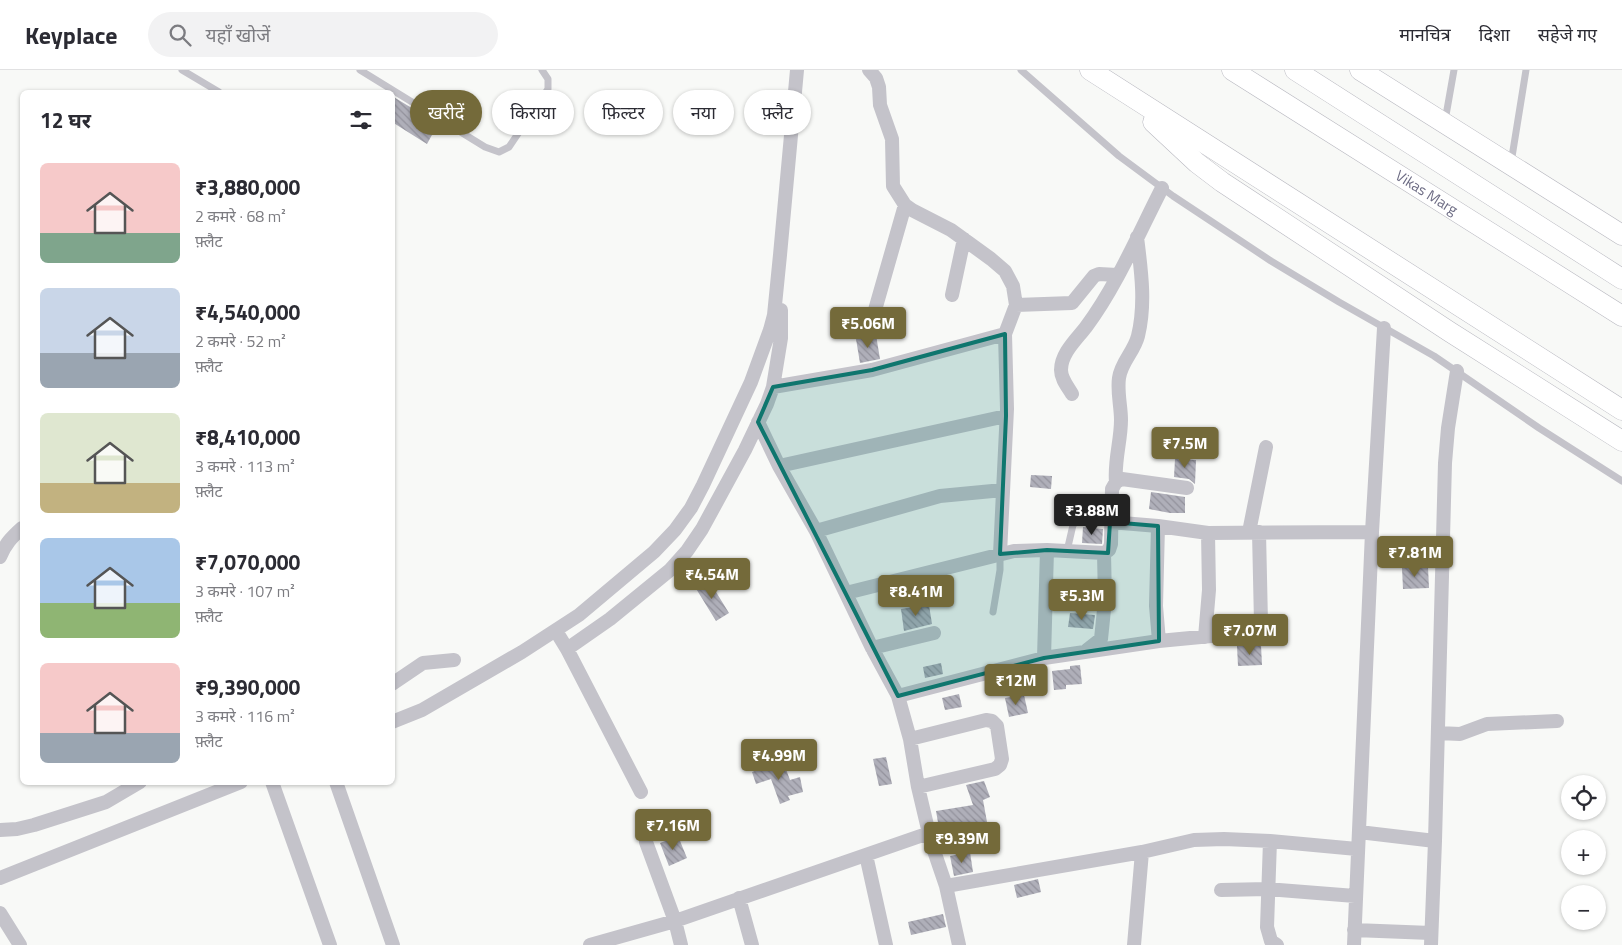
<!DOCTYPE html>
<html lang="hi">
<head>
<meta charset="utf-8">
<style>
	body { margin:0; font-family:"Titillium Web","Noto Sans Devanagari",sans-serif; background:#f2f2f3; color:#2b2b33; height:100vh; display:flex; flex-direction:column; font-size:19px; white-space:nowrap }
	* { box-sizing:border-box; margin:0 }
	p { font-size:16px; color:#7c7c81 }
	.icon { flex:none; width:28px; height:28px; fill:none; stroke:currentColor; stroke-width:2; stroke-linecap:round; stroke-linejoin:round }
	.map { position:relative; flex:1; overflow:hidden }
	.sheet { position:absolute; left:20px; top:20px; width:375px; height:695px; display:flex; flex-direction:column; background:#fff; border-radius:8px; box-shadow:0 1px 4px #0004 }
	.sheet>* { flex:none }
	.banner { position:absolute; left:410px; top:20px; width:475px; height:45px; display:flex; gap:10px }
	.buttons { position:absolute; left:1561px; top:705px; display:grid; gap:10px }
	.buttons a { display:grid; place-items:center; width:45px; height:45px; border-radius:50%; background:#fff; box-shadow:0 1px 4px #0004; font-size:25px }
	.price { position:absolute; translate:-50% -42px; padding:0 11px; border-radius:5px; background:#746a3a; color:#fff; font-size:16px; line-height:32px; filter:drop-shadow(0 1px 2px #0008) }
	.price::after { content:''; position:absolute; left:50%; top:30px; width:15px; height:11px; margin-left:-8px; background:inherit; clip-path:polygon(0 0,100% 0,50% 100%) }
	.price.selected { background:#222; color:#fff }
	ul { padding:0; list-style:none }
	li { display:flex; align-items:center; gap:15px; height:125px; padding:0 20px }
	li span { display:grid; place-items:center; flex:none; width:140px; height:100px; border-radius:8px; color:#555 }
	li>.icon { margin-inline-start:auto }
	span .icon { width:60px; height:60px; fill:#fffc; stroke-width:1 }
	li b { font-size:21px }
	h2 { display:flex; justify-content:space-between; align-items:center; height:60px; padding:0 20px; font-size:21px }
	.chip { padding:0 18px; border-radius:22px; background:#fff; box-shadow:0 1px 4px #0004; font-size:18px; line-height:45px }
	.chip.selected { background:#746a3a; color:#fff }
	header { display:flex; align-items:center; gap:30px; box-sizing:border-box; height:70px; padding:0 25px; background:#fff; border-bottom:1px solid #e1e1e2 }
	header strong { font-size:24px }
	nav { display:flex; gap:28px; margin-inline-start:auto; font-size:18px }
	.search { width:350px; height:45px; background:#f2f2f3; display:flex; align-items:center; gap:12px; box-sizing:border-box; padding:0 18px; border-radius:28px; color:#7c7c81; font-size:19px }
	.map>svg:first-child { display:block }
</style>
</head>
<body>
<header>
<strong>Keyplace</strong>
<div class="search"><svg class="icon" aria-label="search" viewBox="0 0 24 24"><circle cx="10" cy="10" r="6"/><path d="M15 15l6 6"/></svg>यहाँ खोजें</div>
<nav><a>मानचित्र</a><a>दिशा</a><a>सहेजे गए</a></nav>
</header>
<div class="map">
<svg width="1622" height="875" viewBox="0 0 1622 875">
	<defs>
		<pattern id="building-back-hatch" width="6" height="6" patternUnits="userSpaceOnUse" patternTransform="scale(1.25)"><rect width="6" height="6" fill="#afafb9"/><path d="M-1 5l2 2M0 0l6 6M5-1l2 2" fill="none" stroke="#93929c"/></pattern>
	</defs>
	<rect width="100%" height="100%" fill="#f8f9f7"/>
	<path fill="url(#building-back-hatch)" d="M392,26L438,54L427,74L392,52Z
		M876,265L880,289L860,293L856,269Z
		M1175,389L1196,390L1195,414L1189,409L1174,407Z
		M1031,405L1052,406L1051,419L1030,417Z
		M1151,422L1185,427V443H1170L1149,439Z
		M1083,457L1103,459L1102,474L1082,473Z
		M1428,497L1429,518L1403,519L1402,498Z
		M708,509L729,543L716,551L695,517Z
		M929,535L932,554L904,561L901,539Z
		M1070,543L1095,545L1093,559L1068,557Z
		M1261,575L1262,595L1238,596L1237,576Z
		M941,593L943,604L925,608L923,597Z
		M1080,595L1082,614L1066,615V619L1054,620L1052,601L1070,599V596Z
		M959,624L962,637L945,640L942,628Z
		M1024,625L1028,643L1009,647L1005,628Z
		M886,687L892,714L879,716L873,689Z
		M783,691L790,710L800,707L803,722L788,726L790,730L780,734L771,709L756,714L752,702Z
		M984,711L990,727L983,730L987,752L939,758L936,741L973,735L966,715Z
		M678,766L687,788L669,796L660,773Z
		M970,782L973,802L954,806L950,786Z
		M1038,809L1041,822L1017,828L1014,815Z
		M943,844L946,857L911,865L908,852Z"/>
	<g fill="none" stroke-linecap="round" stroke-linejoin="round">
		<g stroke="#b8b8c0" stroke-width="21">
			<g id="secondary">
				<path d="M1090,0L1622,340"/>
				<path id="s1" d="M1232,0L1622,246"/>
				<path d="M1295,0L1622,209"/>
				<path d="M1360,0L1622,165"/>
				<path d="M1153,52L1197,93L1222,112L1450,262L1622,371"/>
			</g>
		</g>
		<path stroke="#c4c3ca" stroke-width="7" d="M182,0L219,22
			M360,0L485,77L499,82L509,77L548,19V9L542,0
			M1021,0L1119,86L1173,126L1271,191L1339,232L1434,286L1539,358L1622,411
			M1445,51L1454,0
			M1511,93L1526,0
			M1067,481L1073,455L1093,437H1111
			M993,542L1000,500V484"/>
		<path stroke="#c4c3ca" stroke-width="14" d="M869,0L876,8L879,17L880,35L892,69L893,116L905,135L912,140L951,160L991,189L1005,201L1013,216L1016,235L1005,264L1007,339L1000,484
			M952,225L964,169
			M1016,235L1072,233L1094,206L1099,204L1117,205
			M873,247L905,135
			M773,317L872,300L1005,264
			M1072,324C1068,317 1061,309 1061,300C1061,283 1077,269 1086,257C1116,217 1139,163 1162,118
			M758,352L779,396L816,461L872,578L898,626L910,669L918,717L931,772L946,816L959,875
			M779,396L1006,346
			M1116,412C1114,391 1121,371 1121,350C1121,336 1117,322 1119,308C1121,292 1134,282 1138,266C1146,233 1141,200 1137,167
			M1110,452L1158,456L1208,463L1372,462
			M1158,456L1156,536L1159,571
			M816,461L940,426L1003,420
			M1249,462L1266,377
			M0,487C5,474 12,467 22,458
			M846,523L1014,481L1047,480L1104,483L1109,480L1111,474L1112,419L1116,412L1122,409L1187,418
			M556,561L567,579L641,722
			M1205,567L1209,520L1208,463
			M872,578L934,563
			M567,579L610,549L670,500L687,481L702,459L745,380L767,334L773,317L781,268V240
			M1087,580L1101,569L1105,530L1104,483
			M1044,588L1047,480
			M392,614L423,593L454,590
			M898,626L1044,588L1159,571L1253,562L1258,558L1261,553L1259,462
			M392,652L422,640L522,582L579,545L654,482L675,460L691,438L703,415L751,312L770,260L774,245L780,185L797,0
			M1438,663L1460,664L1487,654L1557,651
			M910,669L986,650L992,651L997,656L1002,689L1000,695L995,699L918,717
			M272,712L330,875
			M336,712L393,875
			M0,760L17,759L34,755L106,732L140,712
			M1359,762L1435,771
			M1270,771L1267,857L1271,871L1277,875
			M646,772L675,851L681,875
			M866,785L886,875
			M0,808L241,712
			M946,816L1142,782L1194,770L1224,769L1270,771L1357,779
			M1221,820L1268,819L1355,826
			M739,828L752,875
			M0,843L20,875
			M1354,860L1431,863
			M590,875L675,851L929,763
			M1134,875L1142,782
			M1354,875L1372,462L1384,258
			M1431,875L1435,771L1445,393L1448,358L1457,301"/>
		<use href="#secondary" stroke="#fff" stroke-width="20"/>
	</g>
	<path fill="#0f766e" fill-opacity="0.2" stroke="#0f766e" stroke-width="4" stroke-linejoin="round" d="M1005,264L1006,346L1000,484L1047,480L1108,483L1110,452L1158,456L1159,571L1044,588L898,626L758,352L773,317L872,300Z"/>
	<g text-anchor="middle" stroke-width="5" stroke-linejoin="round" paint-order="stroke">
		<g font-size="15" fill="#6d6c84" stroke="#fff">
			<text dy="5" stroke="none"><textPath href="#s1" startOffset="230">Vikas Marg</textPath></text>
		</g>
	</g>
</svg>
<div class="buttons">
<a><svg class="icon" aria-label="locate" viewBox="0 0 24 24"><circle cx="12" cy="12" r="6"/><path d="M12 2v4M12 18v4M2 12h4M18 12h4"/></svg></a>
<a>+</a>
<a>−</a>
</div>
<b class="price" style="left:868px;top:279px">₹5.06M</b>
<b class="price" style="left:1185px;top:399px">₹7.5M</b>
<b class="price selected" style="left:1092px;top:466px">₹3.88M</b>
<b class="price" style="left:1415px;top:508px">₹7.81M</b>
<b class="price" style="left:712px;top:530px">₹4.54M</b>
<b class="price" style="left:916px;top:547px">₹8.41M</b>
<b class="price" style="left:1082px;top:551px">₹5.3M</b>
<b class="price" style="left:1250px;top:586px">₹7.07M</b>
<b class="price" style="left:1016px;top:636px">₹12M</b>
<b class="price" style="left:779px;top:711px">₹4.99M</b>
<b class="price" style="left:673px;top:781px">₹7.16M</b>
<b class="price" style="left:962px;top:794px">₹9.39M</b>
<div class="banner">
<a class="chip selected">खरीदें</a>
<a class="chip">किराया</a>
<a class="chip">फ़िल्टर</a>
<a class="chip">नया</a>
<a class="chip">फ़्लैट</a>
</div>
<section class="sheet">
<h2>12 घर<svg class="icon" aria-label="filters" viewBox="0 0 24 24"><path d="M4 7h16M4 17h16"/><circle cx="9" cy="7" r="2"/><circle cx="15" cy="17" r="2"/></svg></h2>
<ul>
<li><span style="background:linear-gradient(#f6c9c9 70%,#7fa58c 0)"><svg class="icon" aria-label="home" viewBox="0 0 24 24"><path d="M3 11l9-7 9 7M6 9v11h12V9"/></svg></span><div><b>₹3,880,000</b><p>2 कमरे · 68 m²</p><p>फ़्लैट</p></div></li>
<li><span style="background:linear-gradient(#c9d6e8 65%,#9aa5b1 0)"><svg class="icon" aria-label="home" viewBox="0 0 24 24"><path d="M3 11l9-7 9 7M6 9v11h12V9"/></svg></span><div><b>₹4,540,000</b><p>2 कमरे · 52 m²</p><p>फ़्लैट</p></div></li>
<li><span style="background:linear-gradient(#dfe7d0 70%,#c2b280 0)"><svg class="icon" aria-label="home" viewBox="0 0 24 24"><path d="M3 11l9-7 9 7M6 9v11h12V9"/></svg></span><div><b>₹8,410,000</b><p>3 कमरे · 113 m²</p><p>फ़्लैट</p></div></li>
<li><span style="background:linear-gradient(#a9c7e8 65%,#8fb573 0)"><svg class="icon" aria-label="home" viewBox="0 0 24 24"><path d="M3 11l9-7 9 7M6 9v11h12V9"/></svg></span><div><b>₹7,070,000</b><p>3 कमरे · 107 m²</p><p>फ़्लैट</p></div></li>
<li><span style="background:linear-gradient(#f6c9c9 70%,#9aa5b1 0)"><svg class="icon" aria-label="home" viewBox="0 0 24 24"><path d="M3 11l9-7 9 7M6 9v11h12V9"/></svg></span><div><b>₹9,390,000</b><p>3 कमरे · 116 m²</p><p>फ़्लैट</p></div></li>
</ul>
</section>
</div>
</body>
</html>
